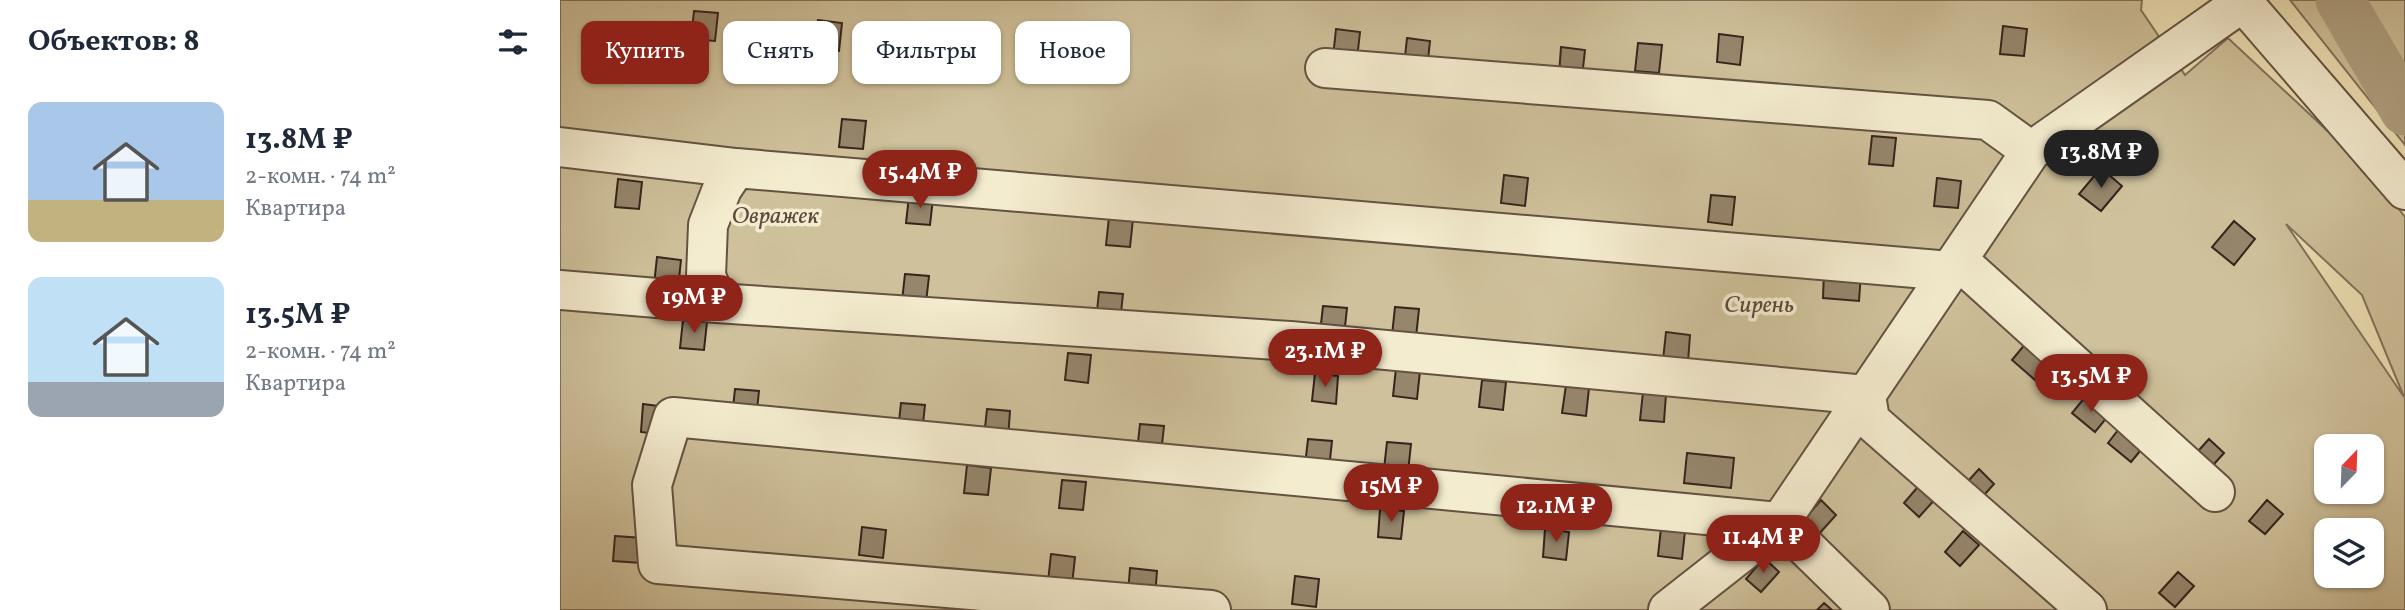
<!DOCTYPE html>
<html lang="ru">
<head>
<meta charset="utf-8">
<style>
	body { margin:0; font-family:Vollkorn,serif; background:#f2f2f3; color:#1f2937; height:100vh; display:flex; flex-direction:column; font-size:26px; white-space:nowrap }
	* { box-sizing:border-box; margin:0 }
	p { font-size:23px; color:#747a83 }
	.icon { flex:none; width:38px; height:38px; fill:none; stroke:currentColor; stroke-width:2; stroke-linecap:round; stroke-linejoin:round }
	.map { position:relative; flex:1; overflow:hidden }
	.panel { display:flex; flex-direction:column; background:#fff; width:560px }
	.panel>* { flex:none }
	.hud { position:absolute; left:21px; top:21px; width:665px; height:63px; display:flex; gap:14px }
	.needle { width:46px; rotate:23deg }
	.buttons { position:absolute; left:1754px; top:434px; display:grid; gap:14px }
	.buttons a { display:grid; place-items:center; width:70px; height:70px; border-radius:14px; background:#fff; box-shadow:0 2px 5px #0004; font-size:35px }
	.price { position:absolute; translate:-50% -60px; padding:0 16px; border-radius:24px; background:#8f2418; color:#fff; font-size:23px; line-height:46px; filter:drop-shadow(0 2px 4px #0008) }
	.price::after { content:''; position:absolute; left:50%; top:42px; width:21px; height:16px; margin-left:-10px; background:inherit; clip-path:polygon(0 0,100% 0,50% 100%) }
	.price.active { background:#222; color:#fff }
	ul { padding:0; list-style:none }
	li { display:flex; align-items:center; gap:21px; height:175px; padding:0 28px }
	li span { display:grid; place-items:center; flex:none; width:196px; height:140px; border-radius:14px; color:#555 }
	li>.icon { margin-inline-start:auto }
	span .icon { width:84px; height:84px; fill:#fffc; stroke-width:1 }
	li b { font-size:30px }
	h2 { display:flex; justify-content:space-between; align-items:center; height:84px; padding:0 28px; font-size:30px }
	.tag { padding:0 24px; border-radius:14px; background:#fff; box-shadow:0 2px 5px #0004; font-size:24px; line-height:63px }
	.tag.active { background:#8f2418; color:#fff }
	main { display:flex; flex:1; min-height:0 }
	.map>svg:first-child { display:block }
</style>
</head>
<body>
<main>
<section class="panel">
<h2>Объектов: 8<svg class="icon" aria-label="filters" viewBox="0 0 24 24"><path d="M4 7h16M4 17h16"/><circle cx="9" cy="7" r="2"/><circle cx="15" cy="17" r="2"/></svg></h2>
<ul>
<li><span style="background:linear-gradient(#a9c7e8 70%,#c2b280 0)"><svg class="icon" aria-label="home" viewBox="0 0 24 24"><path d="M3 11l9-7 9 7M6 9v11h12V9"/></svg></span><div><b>13.8M ₽</b><p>2-комн. · 74 m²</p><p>Квартира</p></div></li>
<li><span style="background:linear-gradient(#bfe0f5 75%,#9aa5b1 0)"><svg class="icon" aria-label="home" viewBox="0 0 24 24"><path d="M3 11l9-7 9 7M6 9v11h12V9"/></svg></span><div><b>13.5M ₽</b><p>2-комн. · 74 m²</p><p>Квартира</p></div></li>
</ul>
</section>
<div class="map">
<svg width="1845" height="610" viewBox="0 0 1845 610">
	<rect width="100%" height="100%" fill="#eee1b5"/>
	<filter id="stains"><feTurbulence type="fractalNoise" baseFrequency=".00286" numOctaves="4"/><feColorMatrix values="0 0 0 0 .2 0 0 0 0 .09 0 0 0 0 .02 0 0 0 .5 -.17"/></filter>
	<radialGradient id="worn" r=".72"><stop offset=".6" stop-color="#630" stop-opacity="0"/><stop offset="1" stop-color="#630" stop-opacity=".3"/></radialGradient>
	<path fill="#cfc19b" stroke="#82725c" stroke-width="2" fill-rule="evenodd" d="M0,0H1582L1581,10L1625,75L1668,38L1805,166L1845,217V610H0ZM1726,224L1802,295L1844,397ZM1766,446H1811V492H1766ZM1766,530H1811V576H1766Z
		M1730,0H1845V145Z"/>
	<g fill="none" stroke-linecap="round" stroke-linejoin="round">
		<path stroke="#afa181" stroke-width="49" d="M1780,0L1845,111"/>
	</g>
	<path fill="#96866c" stroke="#36241d" stroke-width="2" d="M134,11L158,13L155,41L131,39Z
		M258,20L282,23L279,51L255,48Z
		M1443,26L1467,29L1464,56L1440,54Z
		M776,29L800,32L797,59L773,57Z
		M1159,34L1183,37L1180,65L1157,62Z
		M847,38L870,41L867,69L844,66Z
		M1078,43L1102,45L1099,73L1075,71Z
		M1001,47L1025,50L1022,77L999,75Z
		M282,119L306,121L303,149L279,147Z
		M1312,136L1336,138L1333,166L1309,164Z
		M1541,168L1562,186L1541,211L1519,194Z
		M944,175L968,178L965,206L941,203Z
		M1377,178L1401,181L1398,208L1374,206Z
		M58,179L82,182L79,209L55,207Z
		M1151,195L1175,197L1172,225L1148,222Z
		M349,196L373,198L370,225L346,223Z
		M549,217L573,219L570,247L546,245Z
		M1674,221L1695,239L1674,265L1652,247Z
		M97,257L121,260L118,288L94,285Z
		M1264,271L1301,273L1299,301L1263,298Z
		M345,274L369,276L366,303L342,301Z
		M539,292L563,294L560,322L536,320Z
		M763,306L787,308L784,336L760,333Z
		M835,307L859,309L856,337L832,335Z
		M123,320L147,322L144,350L120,348Z
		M1106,332L1130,335L1128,362L1103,360Z
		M1466,343L1489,363L1475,380L1452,360Z
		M508,353L531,355L528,383L505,380Z
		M836,368L860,371L857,399L833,396Z
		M755,373L778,376L776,404L752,401Z
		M922,380L946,382L943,410L919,407Z
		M1006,385L1029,388L1026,416L1002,413Z
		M175,389L199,391L196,419L172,417Z
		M1083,392L1106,394L1104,422L1080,420Z
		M1526,396L1549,415L1535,432L1512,413Z
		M341,403L365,405L362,433L338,431Z
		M83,404L107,407L104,435L81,432Z
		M427,409L450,411L448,439L424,437Z
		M580,424L604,426L601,454L577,451Z
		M1562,425L1585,445L1571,462L1548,443Z
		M748,439L772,441L769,469L745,466Z
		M1649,439L1664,453L1646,473L1630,460Z
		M827,442L851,444L848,472L824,469Z
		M1127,453L1174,458L1171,488L1124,483Z
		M407,465L431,468L428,495L404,493Z
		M1419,469L1434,484L1416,504L1400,490Z
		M502,480L526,482L523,510L499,508Z
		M1362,482L1378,496L1359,517L1344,503Z
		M1261,500L1276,515L1258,535L1243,521Z
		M1707,500L1723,514L1705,534L1689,521Z
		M820,509L844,511L841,539L818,537Z
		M302,527L326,530L323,558L299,555Z
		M1101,528L1125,531L1122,559L1098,556Z
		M985,529L1009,532L1006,560L983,557Z
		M1403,531L1419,545L1400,566L1385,552Z
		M55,536L83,538L81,563L53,561Z
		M491,554L515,557L512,585L488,582Z
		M1204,558L1219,572L1201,592L1186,579Z
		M570,568L597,571L595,596L568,593Z
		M1618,572L1634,586L1615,607L1599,593Z
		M735,576L759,579L756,607L732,604Z
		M1264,603L1272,610H1257Z"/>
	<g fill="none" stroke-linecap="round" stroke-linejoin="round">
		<g stroke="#645343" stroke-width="42">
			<path id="minor" d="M1681,0L1845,190
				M765,68L1428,120L1471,151
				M0,147L176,168L1390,271
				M1398,260L1655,492
				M0,290L157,303L730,341L1306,395L1310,420L1527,610
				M157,303L146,276L148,225L162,189L176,168
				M651,610L98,564L92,485L113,417L1220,522L1310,610
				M1108,610L1220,522L1471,151L1683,2"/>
		</g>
		<use href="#minor" stroke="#f4eccf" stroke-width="38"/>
	</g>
	<g text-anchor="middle" stroke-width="7" stroke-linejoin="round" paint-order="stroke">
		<g font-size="24" font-style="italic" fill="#5c4b3c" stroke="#f4eccf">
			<text x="215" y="223">Овражек</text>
			<text x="1199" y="312">Сирень</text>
		</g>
	</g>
	<rect width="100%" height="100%" filter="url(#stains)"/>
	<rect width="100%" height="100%" fill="url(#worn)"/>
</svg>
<div class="buttons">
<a><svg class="needle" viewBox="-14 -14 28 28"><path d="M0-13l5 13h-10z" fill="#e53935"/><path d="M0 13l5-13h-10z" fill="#747a83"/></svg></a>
<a><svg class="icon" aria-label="layers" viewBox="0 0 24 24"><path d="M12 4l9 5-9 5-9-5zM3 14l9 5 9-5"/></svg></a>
</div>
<b class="price active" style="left:1541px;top:190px">13.8M ₽</b>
<b class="price" style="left:360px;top:210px">15.4M ₽</b>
<b class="price" style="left:134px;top:335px">19M ₽</b>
<b class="price" style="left:765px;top:389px">23.1M ₽</b>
<b class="price" style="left:1531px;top:414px">13.5M ₽</b>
<b class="price" style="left:831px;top:524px">15M ₽</b>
<b class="price" style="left:996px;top:544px">12.1M ₽</b>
<b class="price" style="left:1203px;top:575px">11.4M ₽</b>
<div class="hud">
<a class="tag active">Купить</a>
<a class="tag">Снять</a>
<a class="tag">Фильтры</a>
<a class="tag">Новое</a>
</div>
</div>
</main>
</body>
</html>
